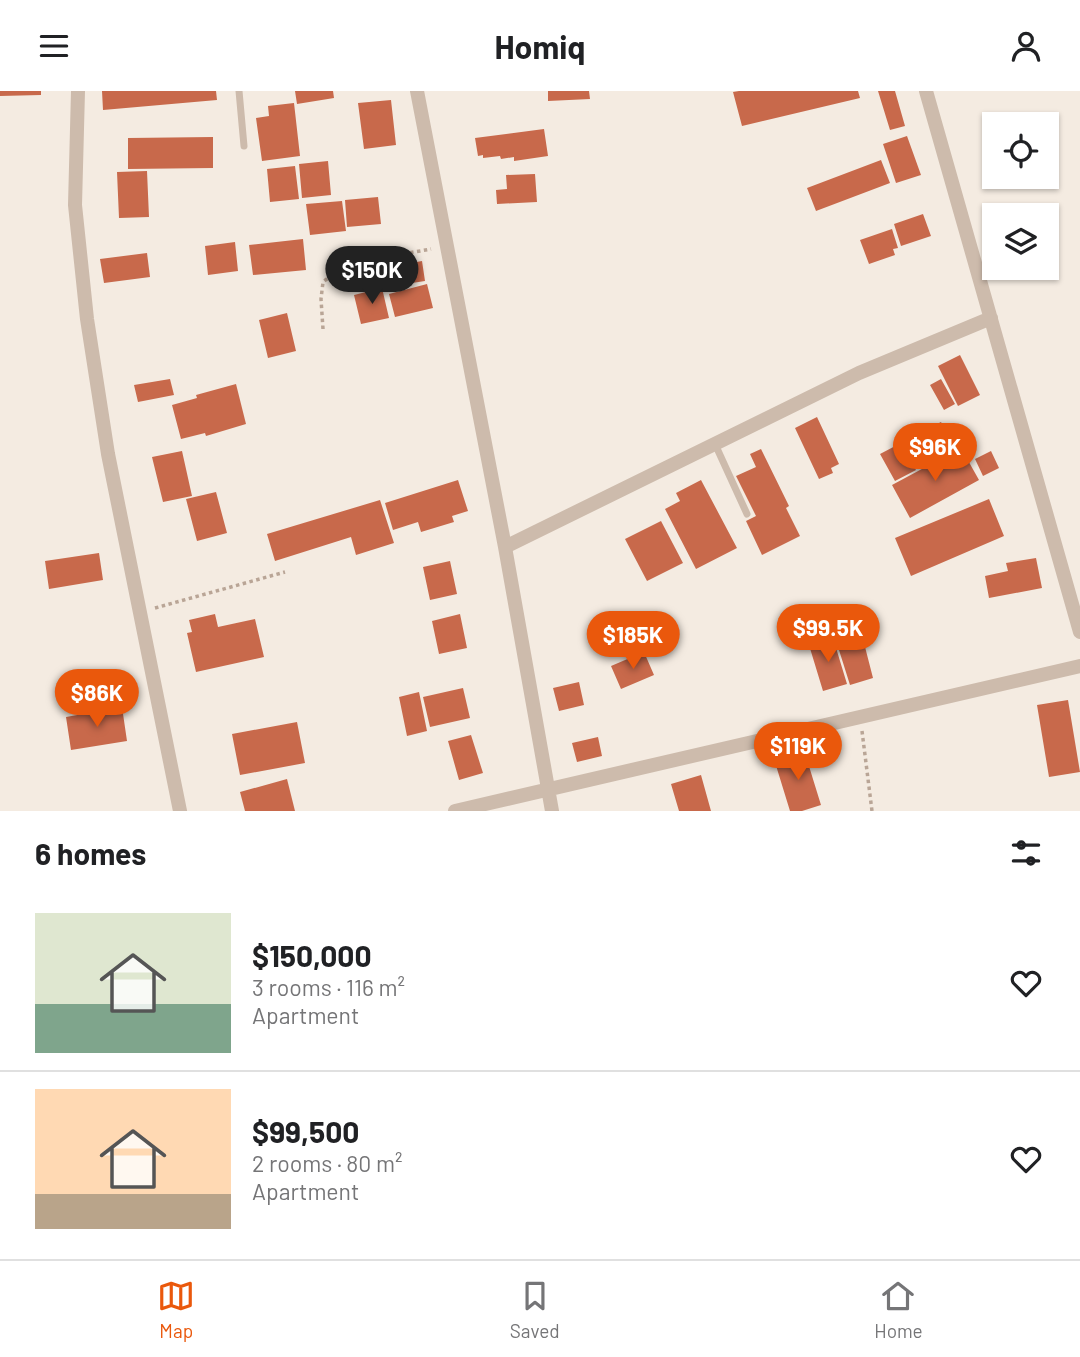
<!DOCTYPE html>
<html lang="en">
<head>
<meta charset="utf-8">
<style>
	body { margin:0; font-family:Barlow,sans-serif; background:#f6f6f6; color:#202124; height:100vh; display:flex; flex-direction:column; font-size:26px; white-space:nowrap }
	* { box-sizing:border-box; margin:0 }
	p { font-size:23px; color:#757577 }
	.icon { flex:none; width:38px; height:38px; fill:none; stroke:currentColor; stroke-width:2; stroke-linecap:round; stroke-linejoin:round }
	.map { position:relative; height:720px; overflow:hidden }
	.side { display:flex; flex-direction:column; background:#fff; flex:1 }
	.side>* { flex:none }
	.fabs { position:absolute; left:982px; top:21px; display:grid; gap:14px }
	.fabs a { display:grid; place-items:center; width:77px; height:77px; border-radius:0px; background:#fff; box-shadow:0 2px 5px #0004; font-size:35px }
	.price { position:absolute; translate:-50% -60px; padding:0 16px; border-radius:24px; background:#ea580c; color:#fff; font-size:23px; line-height:46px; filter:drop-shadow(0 2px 4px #0008) }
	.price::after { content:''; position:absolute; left:50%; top:42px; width:21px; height:16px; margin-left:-10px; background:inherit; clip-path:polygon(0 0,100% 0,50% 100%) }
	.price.on { background:#222; color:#fff }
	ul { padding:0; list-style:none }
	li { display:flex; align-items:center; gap:21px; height:175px; padding:0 35px }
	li+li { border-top:2px solid #e0e0e0 }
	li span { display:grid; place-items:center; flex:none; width:196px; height:140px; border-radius:0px; color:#555 }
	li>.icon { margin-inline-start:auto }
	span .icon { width:84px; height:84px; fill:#fffc; stroke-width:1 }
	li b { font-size:30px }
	h2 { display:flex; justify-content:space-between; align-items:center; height:84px; padding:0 35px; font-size:30px }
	header { display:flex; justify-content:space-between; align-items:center; height:91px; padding:0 35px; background:#fff; font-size:32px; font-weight:700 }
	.menu { display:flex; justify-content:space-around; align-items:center; height:98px; border-top:2px solid #e0e0e0; background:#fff; font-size:19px; color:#757577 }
	.menu a { display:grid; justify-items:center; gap:4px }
	.menu .on { color:#ea580c }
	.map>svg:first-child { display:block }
</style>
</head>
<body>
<header><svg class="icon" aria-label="menu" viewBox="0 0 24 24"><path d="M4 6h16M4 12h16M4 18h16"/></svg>Homiq<svg class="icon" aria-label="person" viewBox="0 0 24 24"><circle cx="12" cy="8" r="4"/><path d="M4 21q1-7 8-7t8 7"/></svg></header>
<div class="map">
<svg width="1080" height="720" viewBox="0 0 1080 720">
	<rect width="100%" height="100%" fill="#f4ebe1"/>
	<path fill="#c8694b" d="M0,0H41V4L0,5Z
		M102,0H216L217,9L103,19Z
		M295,0H333L334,7L297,13Z
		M548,0H589L590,8L548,10Z
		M739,0H858L860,7L742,35L733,1Z
		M878,0H895L905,35L890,39Z
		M391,9L396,54L364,58L358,12Z
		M294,12L300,65L262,70L256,27L269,25L268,15Z
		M544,38L548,65L514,70V66L501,68L500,65L483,67V64L478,65L475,47Z
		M907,45L921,84L896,92L883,53Z
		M213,46V77L128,78V47Z
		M881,69L890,92L816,120L807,97Z
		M328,70L331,104L302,107L299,73Z
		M295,75L299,108L270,111L267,78Z
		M147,80L149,126L119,127L117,81Z
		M535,83L537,111L497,113L496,99L507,98L506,84Z
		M378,106L381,133L347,136L345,109Z
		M342,110L346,140L310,144L306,113Z
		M923,123L931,145L901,155L894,133Z
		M892,138L898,157L893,158L895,164L869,173L860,149Z
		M303,148L306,179L253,184L249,154Z
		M235,151L238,180L208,184L205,155Z
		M147,162L150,186L104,192L100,168Z
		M422,170L425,190L386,196L383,177Z
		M427,193L433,217L395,226L389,203Z
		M382,197L389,227L361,233L354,204Z
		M287,222L296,260L268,267L259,229Z
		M960,264L980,304L958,315L938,275Z
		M170,288L174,304L138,311L134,294Z
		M941,288L955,313L944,319L930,294Z
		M236,293L246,333L206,345L205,342L181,348L172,314L197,307L196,304Z
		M817,326L839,373L831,377L833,382L819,388L795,337Z
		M941,331L955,358L926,374L911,346Z
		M901,352L916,379L895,390L880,363Z
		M961,357L979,389L910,427L892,394Z
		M761,358L789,415L786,417L800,445L762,464L746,430L756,425L736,385L756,376L750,363Z
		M182,360L192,405L163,411L152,366Z
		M991,360L999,377L983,385L975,368Z
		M458,389L468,420L452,425L454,431L421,441L418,431L393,439L385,412Z
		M701,389L737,457L696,478L665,418L680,410L676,402Z
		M216,401L227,442L197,450L186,408Z
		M989,408L1004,445L911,485L895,447Z
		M380,409L394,452L356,464L351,446L275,470L267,443Z
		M661,430L683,472L647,490L625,448Z
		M99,462L103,489L49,498L45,470Z
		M1036,467L1042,497L989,507L985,485L1008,480L1006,472Z
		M450,470L457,503L430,509L423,476Z
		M660,521L671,547L644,559L642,555L632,560L629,554L624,556L616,540Z
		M215,523L218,536L255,528L264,566L196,581L187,542L192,541L189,529Z
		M460,523L467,557L439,563L432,530Z
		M833,547L847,593L823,600L809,554Z
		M864,552L873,587L850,594L839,559Z
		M644,561L654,584L621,598L611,575Z
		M579,591L584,614L559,620L553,597Z
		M463,597L470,627L430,636L423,606Z
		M419,601L427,640L407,645L399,606Z
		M1068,609L1080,681L1049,686L1037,614Z
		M122,616L127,650L71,659L66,626Z
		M297,631L305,672L240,684L232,643Z
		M471,644L483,682L459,689L448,650Z
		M598,646L602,665L577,671L572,652Z
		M804,659L821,714L802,720H790L774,668Z
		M701,684L711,720H679L671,693Z
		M287,688L295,720H245L240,701Z"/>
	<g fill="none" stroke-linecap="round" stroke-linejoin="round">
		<path stroke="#b9a596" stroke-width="3.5" stroke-dasharray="3.5 3.5" stroke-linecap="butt" d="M323,238L321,208L323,191C352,167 395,165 431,158
			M155,517L285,481
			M862,640L872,720"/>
		<path stroke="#cdbbac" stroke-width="7" d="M239,0L244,55
			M715,353L747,423"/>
		<path stroke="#cdbbac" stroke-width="14" d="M78,0L75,114L87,228L108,363L180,720
			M417,0L505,456L552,720
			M926,0L1080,541
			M505,456L859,282L991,227
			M455,720L1080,575"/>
	</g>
</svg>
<div class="fabs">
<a><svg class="icon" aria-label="locate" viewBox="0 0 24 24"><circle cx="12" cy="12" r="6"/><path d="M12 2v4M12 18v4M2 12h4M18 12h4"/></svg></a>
<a><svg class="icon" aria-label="layers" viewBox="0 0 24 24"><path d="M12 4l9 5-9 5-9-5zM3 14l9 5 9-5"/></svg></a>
</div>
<b class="price on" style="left:372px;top:215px">$150K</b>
<b class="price" style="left:935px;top:392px">$96K</b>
<b class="price" style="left:828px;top:573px">$99.5K</b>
<b class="price" style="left:633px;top:580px">$185K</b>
<b class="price" style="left:97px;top:638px">$86K</b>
<b class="price" style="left:798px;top:691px">$119K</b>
</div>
<section class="side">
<h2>6 homes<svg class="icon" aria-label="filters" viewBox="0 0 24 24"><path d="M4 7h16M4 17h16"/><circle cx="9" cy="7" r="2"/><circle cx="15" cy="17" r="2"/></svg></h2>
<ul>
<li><span style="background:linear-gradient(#dfe7d0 65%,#7fa58c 0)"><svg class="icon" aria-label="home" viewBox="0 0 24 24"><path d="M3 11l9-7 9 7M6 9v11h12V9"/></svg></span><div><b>$150,000</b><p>3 rooms · 116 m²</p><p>Apartment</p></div><svg class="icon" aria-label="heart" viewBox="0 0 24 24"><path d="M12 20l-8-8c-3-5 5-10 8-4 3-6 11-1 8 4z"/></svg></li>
<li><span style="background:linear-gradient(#ffd9b3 75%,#b9a48a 0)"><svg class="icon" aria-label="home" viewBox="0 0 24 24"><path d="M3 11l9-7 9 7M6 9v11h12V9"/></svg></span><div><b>$99,500</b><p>2 rooms · 80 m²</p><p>Apartment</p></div><svg class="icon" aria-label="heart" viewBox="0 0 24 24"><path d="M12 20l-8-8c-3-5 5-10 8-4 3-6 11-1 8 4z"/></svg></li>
</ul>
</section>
<nav class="menu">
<a class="on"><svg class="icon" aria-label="map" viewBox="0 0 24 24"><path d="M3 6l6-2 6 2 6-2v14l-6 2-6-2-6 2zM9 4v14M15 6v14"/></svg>Map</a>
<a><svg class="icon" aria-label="saved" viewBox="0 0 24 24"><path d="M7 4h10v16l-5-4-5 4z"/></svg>Saved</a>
<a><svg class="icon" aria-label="home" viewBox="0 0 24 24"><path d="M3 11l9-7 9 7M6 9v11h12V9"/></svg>Home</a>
</nav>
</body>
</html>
